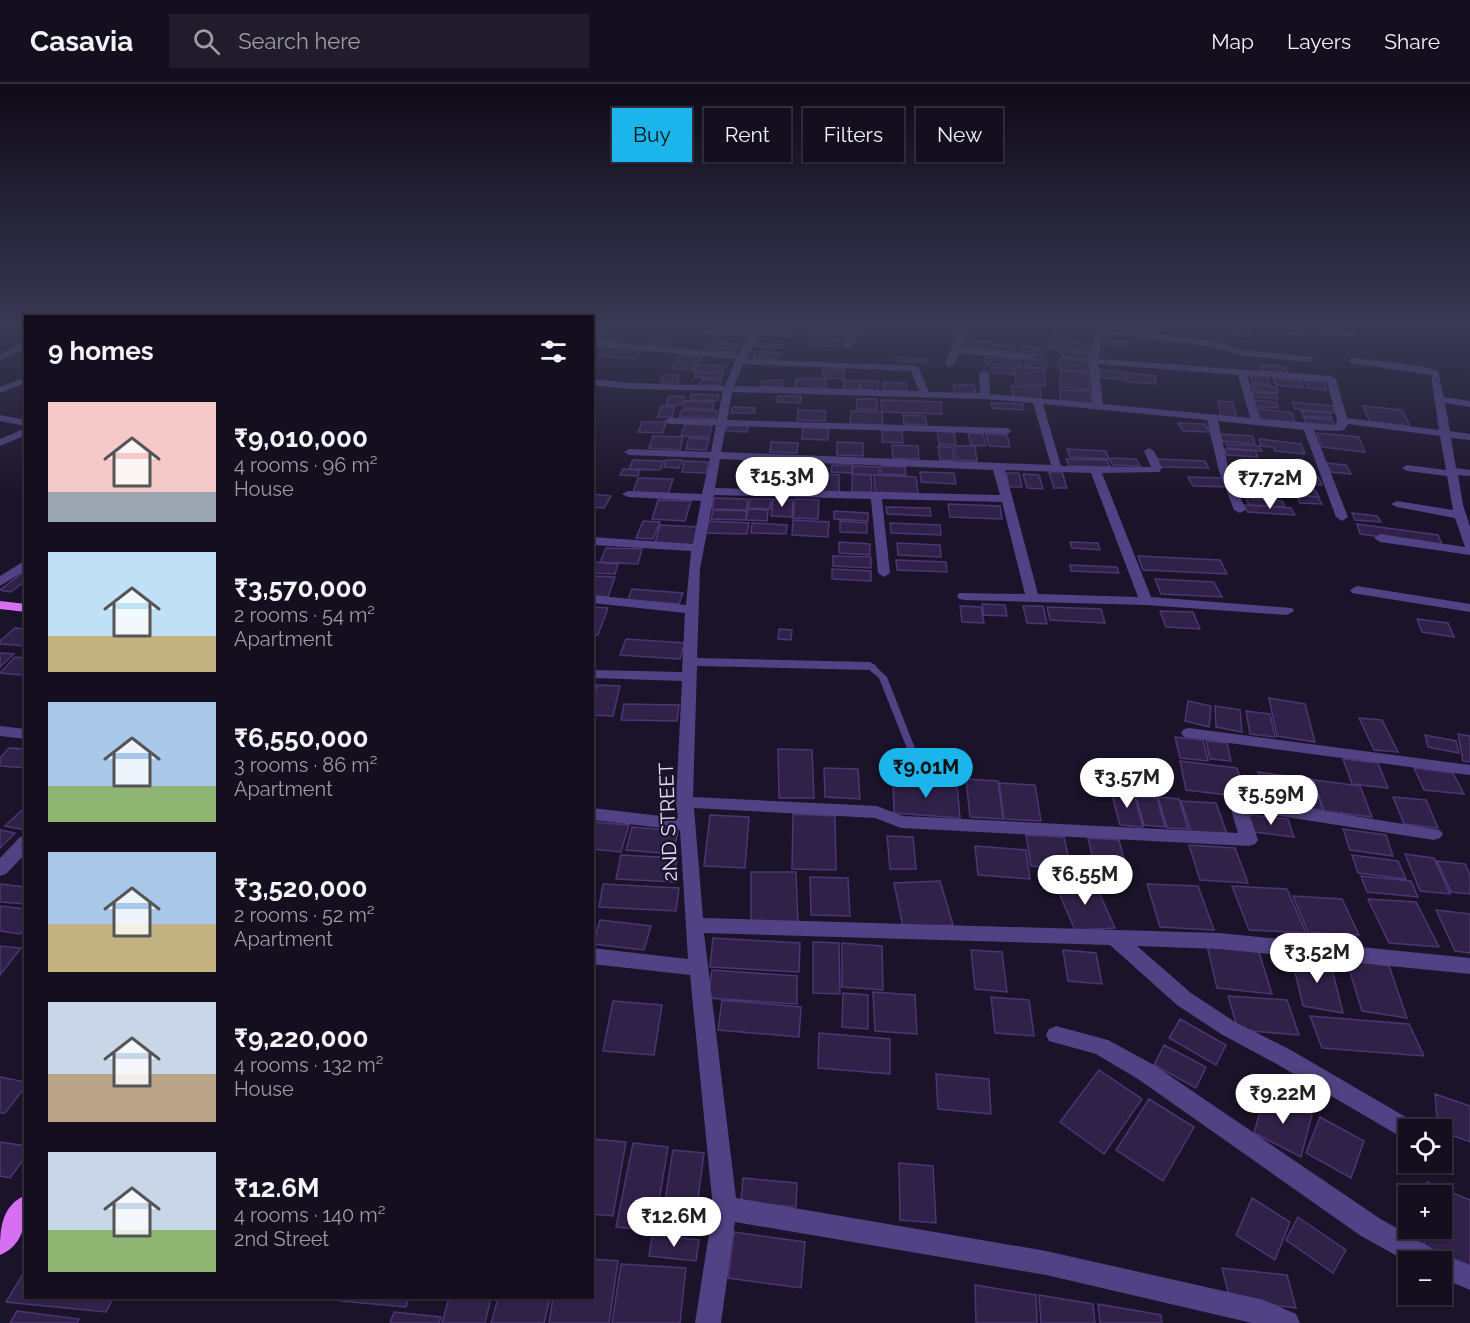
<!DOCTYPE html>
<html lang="en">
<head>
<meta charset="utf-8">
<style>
	body { margin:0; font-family:Raleway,sans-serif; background:#211c2c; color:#f1f3f6; height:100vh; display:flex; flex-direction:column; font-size:22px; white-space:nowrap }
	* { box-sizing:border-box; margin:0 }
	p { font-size:20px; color:#9d9ca4 }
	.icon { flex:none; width:33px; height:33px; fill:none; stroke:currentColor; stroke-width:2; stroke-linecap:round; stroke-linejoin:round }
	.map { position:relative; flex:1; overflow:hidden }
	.drawer { position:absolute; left:24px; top:231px; width:570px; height:984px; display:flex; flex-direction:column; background:#140e1f; border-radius:0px; box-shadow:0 2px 4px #0004,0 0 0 2px #332e3d }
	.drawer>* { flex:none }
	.hud { position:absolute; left:612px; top:24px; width:570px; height:54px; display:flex; gap:12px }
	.tools { position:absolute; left:1398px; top:1035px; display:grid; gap:12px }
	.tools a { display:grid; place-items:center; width:54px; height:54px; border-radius:0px; background:#140e1f; box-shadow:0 2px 4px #0004,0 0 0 2px #332e3d; font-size:30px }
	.price { position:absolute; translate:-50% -51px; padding:0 14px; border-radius:21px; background:#fff; color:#222; font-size:20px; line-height:39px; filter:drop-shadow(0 2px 3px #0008) }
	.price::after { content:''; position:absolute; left:50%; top:36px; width:18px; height:14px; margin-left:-9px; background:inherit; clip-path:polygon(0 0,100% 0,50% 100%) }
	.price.current { background:#1bb5ec; color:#111 }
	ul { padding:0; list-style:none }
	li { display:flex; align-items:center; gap:18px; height:150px; padding:0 24px }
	li span { display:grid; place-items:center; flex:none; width:168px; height:120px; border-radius:0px; color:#555 }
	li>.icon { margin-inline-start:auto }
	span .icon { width:72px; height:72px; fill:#fffc; stroke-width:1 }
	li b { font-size:26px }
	h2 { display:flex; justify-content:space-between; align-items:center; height:72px; padding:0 24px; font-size:26px }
	.tag { padding:0 21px; border-radius:0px; background:#140e1f; box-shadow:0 2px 4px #0004,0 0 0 2px #332e3d; font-size:21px; line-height:54px }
	.tag.current { background:#1bb5ec; color:#111 }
	header { display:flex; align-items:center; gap:36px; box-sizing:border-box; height:84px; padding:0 30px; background:#140e1f; border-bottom:2px solid #332e3d }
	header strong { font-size:28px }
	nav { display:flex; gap:33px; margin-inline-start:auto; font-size:21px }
	.search { width:420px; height:54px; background:#211c2c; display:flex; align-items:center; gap:15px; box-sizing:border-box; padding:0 21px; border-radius:0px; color:#9d9ca4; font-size:22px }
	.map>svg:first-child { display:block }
</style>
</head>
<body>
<header>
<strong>Casavia</strong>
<div class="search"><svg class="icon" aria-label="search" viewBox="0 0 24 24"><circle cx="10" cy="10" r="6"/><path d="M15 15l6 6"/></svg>Search here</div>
<nav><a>Map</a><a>Layers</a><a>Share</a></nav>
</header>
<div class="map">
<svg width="1470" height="1239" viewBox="0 0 1470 1239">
	<rect width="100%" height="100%" fill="#1b1329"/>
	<path fill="#302149" stroke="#4b3573" stroke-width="1.5" d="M592,243H611L605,249L592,248Z
		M718,243H750L747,247L717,245Z
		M765,243H799L797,247Z
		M807,243H822L851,245L849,250L805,247Z
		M922,243H940L957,244L955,251L920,248Z
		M971,243H979L992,244L991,248L970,246Z
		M1204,243H1227L1226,251L1204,248Z
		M1232,243H1249L1250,253L1232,251Z
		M1271,243L1299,245L1301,250L1273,247Z
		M764,245L795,248L792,253L761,251Z
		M1055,246L1073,248L1070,256L1052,254Z
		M810,249L841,251L838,256L808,254Z
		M603,250L624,251L617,259L596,257Z
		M652,254L674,256L669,263L646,261Z
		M811,256L838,258L836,263L809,261Z
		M966,256L990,258L989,265L964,263Z
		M1050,256L1091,261L1089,269L1048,264Z
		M1104,256L1129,258V262L1104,260Z
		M709,258L740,260L737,265L706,262Z
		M756,259L783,261L782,264L754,262Z
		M993,260L1016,263L1014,268L991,266Z
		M607,262L620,264L613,273L599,272Z
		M1023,262L1045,264L1044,272L1021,270Z
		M707,263L737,265L735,269L705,267Z
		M621,264L641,266L634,275L614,273Z
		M757,267L780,269L776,276L753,274Z
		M1064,267L1089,270L1088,276L1062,273Z
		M681,270L701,272L692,286L672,284Z
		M986,273L1020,275L1021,282L986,280Z
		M896,274L926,275L927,278L897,277Z
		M1060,274L1089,278L1087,288L1058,285Z
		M1024,275L1045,276L1047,284L1025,283Z
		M697,280L725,282L722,289L694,287Z
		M1260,281L1285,283L1288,289L1262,287Z
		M991,283L1013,284L1014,290L992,289Z
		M1015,283L1044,285L1045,302L1016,300Z
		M844,284L843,295L825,294L823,291V286Z
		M1061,286L1089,289V306L1060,303Z
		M1100,286L1124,288V296L1100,293Z
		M696,288L723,289L721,294L694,293Z
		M1126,289L1155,292L1156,300L1127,298Z
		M663,291H679L678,299H661Z
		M1251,292L1268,294L1270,301L1252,299Z
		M1273,294L1301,297L1304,304L1276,301Z
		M702,295L722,296L720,302L699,301Z
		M796,295H826V304H795Z
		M770,296H783L782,303L761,302L762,297Z
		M844,296L859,297L860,306H844Z
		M861,296L878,297V307L861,306Z
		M1305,296L1324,298L1327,306L1308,304Z
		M883,298L906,299L907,308L884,307Z
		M953,301H974L976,311L955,310Z
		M1252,301L1277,303L1278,309L1253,306Z
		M1012,302L1040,304L1041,316L1013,314Z
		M1060,306L1091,308L1092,320L1060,317Z
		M1252,308L1276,310L1278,315L1253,313Z
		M692,310L719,311L717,317L690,316Z
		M669,312H684L682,321H666Z
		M778,312H801L800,319L777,318Z
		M857,315H877V326L857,325Z
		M881,316L941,318L942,330L882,328Z
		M1252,316L1276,318L1278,324L1254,322Z
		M685,317L714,318L713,325L684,324Z
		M1218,317L1233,318L1237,335L1221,333Z
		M1292,318L1332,322L1335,329L1295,325Z
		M991,319L1023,320L1024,326L992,324Z
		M661,322L675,323L672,333H658Z
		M1363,322L1402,326L1410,342L1370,338Z
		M732,323L755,324L754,329H731Z
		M1255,324L1292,329L1296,341L1258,337Z
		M682,326L717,327L715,334L679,333Z
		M798,326L826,327L825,337L797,336Z
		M851,327L882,328L883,341L850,340Z
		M1301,327L1330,329L1332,334L1303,332Z
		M903,331L925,332L927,341L904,340Z
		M1304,333L1332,336L1335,342L1306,340Z
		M642,338H666L663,349L638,348Z
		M1178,339L1205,340L1210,348L1183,347Z
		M685,340L712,341L709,353L681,352Z
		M727,341H749L747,348L726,347Z
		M803,342L829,343L828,356L802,355Z
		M882,346L902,347L903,359L882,358Z
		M937,347L954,348L956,361L939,360Z
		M968,349L983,350L986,362L971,361Z
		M1317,349L1359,353L1365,368L1322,363Z
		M986,350L1007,351L1010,363L989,362Z
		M1218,350L1252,352L1255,360L1221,357Z
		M653,352L683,353L680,366L649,364Z
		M689,354L709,355L706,366L686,365Z
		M1259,355L1301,360L1305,370L1275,367L1273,363L1261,362Z
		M771,358L798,359L797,369L770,368Z
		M837,358L863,359V372L837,371Z
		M1226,360L1259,362L1262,367L1228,364Z
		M892,361L918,362L919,375L893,374Z
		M938,362L952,363L954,377L940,376Z
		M954,362H975L977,377L956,376Z
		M1067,365L1106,367L1109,375L1070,373Z
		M1224,365L1255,367L1258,373L1227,371Z
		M1109,374L1136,375L1140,382L1113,381Z
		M1066,375L1107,376L1110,383L1069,382Z
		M1157,375L1205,377L1209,384L1161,383Z
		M633,376L664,377L660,386L629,385Z
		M666,376H682L679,384L664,383Z
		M684,377L708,378L706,389L682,388Z
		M771,378L792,379L791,387H770Z
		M798,379L822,380V389L797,388Z
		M1326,379L1346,381L1351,390L1331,388Z
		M832,381H852V389L831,388Z
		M853,382L879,383V391L853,390Z
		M881,382L905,383L906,391L881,390Z
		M1233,382L1259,384L1263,393L1236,391Z
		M623,385L640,386L638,392L620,391Z
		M796,388L810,389L809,403L794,402Z
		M920,388L954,389L956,400L921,398Z
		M1049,388H1062L1067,404H1054Z
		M1006,389H1019L1022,403H1009Z
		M769,390L791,391L790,408L767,407Z
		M822,390L839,391V410L821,409Z
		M852,390L871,391L872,408H852Z
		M1023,390L1039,391L1043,405L1027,404Z
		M874,391L916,393L918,410L875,408Z
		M1286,391L1318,393L1322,401L1289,399Z
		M749,393L767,394L765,406L747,405Z
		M1188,393L1225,394L1230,403L1193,402Z
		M638,394L673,395L668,410L633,408Z
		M1239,399L1268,401L1273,411L1244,409Z
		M1270,402L1291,404L1295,412L1274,410Z
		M1293,405L1315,406L1319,413L1296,411Z
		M592,410L611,412L604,424L592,423Z
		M1297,412L1318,413L1322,420L1300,419Z
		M714,414L748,415L746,426L712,425Z
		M1246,414L1282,417L1285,423L1249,421Z
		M750,415H771L770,425L748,424Z
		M773,415L793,416L792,433L771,432Z
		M795,415L819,416L818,435L793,434Z
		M658,416L691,417L685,437L652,435Z
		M948,420L1000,422L1002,435L950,433Z
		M1244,421L1291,424L1295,431L1248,428Z
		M886,423L930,424L931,432L887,430Z
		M748,425L768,426L767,437L746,436Z
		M713,426L747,427L745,436L711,435Z
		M834,427L868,429V437L834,435Z
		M1352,429L1377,432L1381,438L1355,436Z
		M793,436L829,438L828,453L792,451Z
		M643,437L660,438L653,455L636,454Z
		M707,437L749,439L747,450L704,449Z
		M840,437L867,439V449L840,448Z
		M752,439L787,441L786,450L751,449Z
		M890,439L940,441L941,451L891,449Z
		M1357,440L1438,451L1442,461L1360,450Z
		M660,441L699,443L694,461L655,459Z
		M839,458L870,460V471L839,469Z
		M1070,458L1098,459L1100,466L1072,464Z
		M897,459L940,461L941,473L898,471Z
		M606,464L642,465L638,480L600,478Z
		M833,472L871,473V484L833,482Z
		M1138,472L1220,476L1227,490L1143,486Z
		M896,476L946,478L947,488L897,486Z
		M592,478L618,480L615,490L592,489Z
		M1070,481L1117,483L1119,489L1071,487Z
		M832,485L871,487V497L832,495Z
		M26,486V497L10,508L0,506Z
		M594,492L615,493L608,513L592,512Z
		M1155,495L1214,498L1222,513L1161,510Z
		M632,505L683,509L679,520L628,516Z
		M982,520L1005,521L1007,532L984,531Z
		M960,522L981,523L984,539L962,538Z
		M1023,522H1043L1047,540L1027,539Z
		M592,523L608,524L598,551L592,550Z
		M1047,523L1101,525L1105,539L1050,536Z
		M1160,527L1193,528L1200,545L1166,543Z
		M1417,535L1448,539L1454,553L1422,548Z
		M15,544L26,545V562L0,560V557Z
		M779,545L792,546L791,556L778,555Z
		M626,555L685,559L680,575L620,571Z
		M0,569L14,570L0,583Z
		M15,573L26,574V586L21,591L0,589Z
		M597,601L620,602L613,632L592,631Z
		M1269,614L1305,620L1315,658L1277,652Z
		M1188,617L1211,622L1209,643L1185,637Z
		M624,620L679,621L677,637L621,636Z
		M1215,622L1240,626L1242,648L1216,643Z
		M1246,627L1270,630L1275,653L1250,650Z
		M1359,634L1382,636L1398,668L1374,666Z
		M1458,650L1470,652V678L1463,677Z
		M1425,651L1456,657L1459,669L1428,663Z
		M1175,653L1203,656L1208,677L1180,674Z
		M1206,657L1227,659L1231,677L1210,675Z
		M9,664L26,665V684L0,682V674Z
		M778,665L812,666L814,714H779Z
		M1343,675L1378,679L1388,704L1352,700Z
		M1180,677L1237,684L1245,713L1186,706Z
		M824,684L858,685L860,715L825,713Z
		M1414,684L1453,689L1464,710L1424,706Z
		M1258,688L1287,692L1296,722L1267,718Z
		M1289,692L1312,695L1323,726L1299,723Z
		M966,695L998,697L1003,735L970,733Z
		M1314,696L1360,702L1372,733L1324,727Z
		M893,697L957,701L960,734L894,729Z
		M999,699L1035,701L1041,737L1004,735Z
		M1111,708L1134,709L1143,743L1120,741Z
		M1136,713L1157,714L1165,743L1144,741Z
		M1158,713L1179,715L1188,745L1167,744Z
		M1393,713L1426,716L1438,744L1404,740Z
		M1181,717L1216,719L1227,750L1191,748Z
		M24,724H26V746L5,742Z
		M793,730L835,732L836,786L792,785Z
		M710,731L749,733L745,784L704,782Z
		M1249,731L1288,735L1294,753L1254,748Z
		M592,738L629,741L621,768L592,765Z
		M632,743L678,747L673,770L626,766Z
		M1343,745L1386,751L1393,772L1350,766Z
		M0,746L15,749L0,764Z
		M1026,751L1064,753L1071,785L1031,782Z
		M887,752L913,753L916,785H890Z
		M1088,754L1119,756L1128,790L1096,788Z
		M1189,761L1235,764L1248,799L1200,796Z
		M975,762L1026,766L1030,795L978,791Z
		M1405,770L1434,774L1450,810L1420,807Z
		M621,771L677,774L674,798L616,795Z
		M1352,771L1398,777L1406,795L1358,789Z
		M1437,777L1465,780L1470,791V810L1451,808Z
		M751,788H796L798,839L751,838Z
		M1361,792L1411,797L1418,813L1367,808Z
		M810,793L848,794L850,832L811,831Z
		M940,797L953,841L903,843L894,799Z
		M1094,797L1115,844L1075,846L1055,800Z
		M0,800L26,803V820L0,818Z
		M603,800L679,804L676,827L599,823Z
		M1147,800L1198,802L1214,846L1160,843Z
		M1232,802L1287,805L1306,849L1249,846Z
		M1293,812L1342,815L1359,851L1308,848Z
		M1368,815L1416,818L1439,863L1389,859Z
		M0,822L26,825V843L20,850L0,847Z
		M1436,826L1470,830V869L1455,867Z
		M600,836L651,842L644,866L593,860Z
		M713,854L800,859L799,888L710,883Z
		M1206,857L1257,862L1272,910L1217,904Z
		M813,858L839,859L840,910L813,909Z
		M842,859L882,862L883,906L842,903Z
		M0,862L21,864L0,891Z
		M971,866L1002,868L1007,908L975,905Z
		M1063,866L1096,869L1102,900L1068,897Z
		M1291,871L1330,877L1343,929L1303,922Z
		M1346,875L1389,882L1407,934L1362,927Z
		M712,886L797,892V920L708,914Z
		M873,908L915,911L917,950L875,947Z
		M843,909L868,911V945L842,943Z
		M1228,912L1287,916L1299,951L1238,946Z
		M991,913L1029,916L1034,952L995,949Z
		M722,916L801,923L799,953L718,946Z
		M613,917L662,921L654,971L603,967Z
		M1310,932L1409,940L1424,972L1322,964Z
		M1180,935L1226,961L1216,981L1169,954Z
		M819,949L890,955V990L818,984Z
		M1164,961L1206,983L1196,1004L1154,981Z
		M1099,986L1142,1015L1104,1070L1060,1038Z
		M936,990L989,995L991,1030L938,1025Z
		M0,993L26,998V1002L5,1029H0Z
		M1265,1009L1312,1031L1301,1073L1254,1049Z
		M1435,1010L1470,1022V1058L1438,1046Z
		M1149,1015L1194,1043L1163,1097L1116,1066Z
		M1320,1033L1364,1057L1351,1094L1306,1069Z
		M592,1055L626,1058L613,1132L592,1130Z
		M0,1058L26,1062V1072L10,1094L0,1092Z
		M633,1059L668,1063L654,1147L616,1143Z
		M673,1066L704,1069L695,1138L662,1135Z
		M899,1079L933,1082L936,1139L900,1136Z
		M743,1094L797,1099L796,1123L741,1118Z
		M1427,1098L1470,1116V1182L1424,1162V1144H1442V1112H1426Z
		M1252,1114L1290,1138L1275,1176L1236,1151Z
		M1298,1133L1346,1166L1333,1189L1286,1156Z
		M734,1148L805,1158L801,1204L728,1194Z
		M652,1151L699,1156L696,1177L649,1172Z
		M592,1175L618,1177L609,1239H549L553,1214H592Z
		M621,1180L686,1184L680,1239H612Z
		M1222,1184L1287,1191L1296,1224L1230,1216Z
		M26,1185V1214H113L106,1228L6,1218Z
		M975,1201L1036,1211L1037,1239H976Z
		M1039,1211L1093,1220L1095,1239H1041Z
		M342,1214H409L406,1223L341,1217Z
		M449,1214H491L485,1239H442Z
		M498,1214H550L544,1239H491Z
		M1098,1220L1161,1231L1162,1239H1100Z
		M17,1227L79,1235L77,1239H10Z
		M394,1228L441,1233L439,1239H390Z"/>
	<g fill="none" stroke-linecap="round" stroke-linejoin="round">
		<path fill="#504284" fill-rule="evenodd" d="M867,580H873L887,593L918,672L917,674L914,675L910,672L879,594L867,584L866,582Z"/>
		<path fill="#504284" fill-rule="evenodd" d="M672,243L751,247L754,243H762L746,275L918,282L929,308L980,309L979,289L984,286L989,289L990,310L1093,319L1088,277L1098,243H1106L1214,257L1244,266L1313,273V277L1310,278L1243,272L1213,263L1105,249L1098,275L1331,292L1336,295L1347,334L1439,346L1431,291L1350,279V275L1353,274L1423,282L1438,287L1444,313L1470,317V323L1445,319L1450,347L1470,350V356L1451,354L1456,384L1470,386V392L1458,391L1463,421L1470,443V471L1380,458L1374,454L1380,450L1465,463L1455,434L1397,423L1391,420L1397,417L1453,426L1447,392L1407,387L1402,384L1407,381L1446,386L1440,352L1348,340L1344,346L1340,347L1314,346L1348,433L1342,437L1336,433L1304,346L1218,337L1229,387L1246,426L1240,429L1234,426L1219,387L1207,336L1043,320L1061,382L1151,383L1144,367L1149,364L1154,367L1162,384L1159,388L1102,389L1151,513L1292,524L1294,527L1287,531L1146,521L964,516L959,515L957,512L959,509L1025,510L1002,418L882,415L890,489L884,493L878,489L871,415L714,411L700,485L697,574L870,578L877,582L870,586L697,582L693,713L877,722L903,732L1238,749L1229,719L1231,715L1237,713L1440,746L1443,750L1440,754L1434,756L1248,727L1258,756L1255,760L1249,762L901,744L875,734L694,724L703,834L1219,849L1470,874V890L1219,865L1137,862L1191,909L1235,938L1289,965L1416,1039L1419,1046H1408V1057L1275,979L1221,950L1177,921L1110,861L704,849L736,1114L1046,1167L1264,1216L1296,1230L1300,1239H1252L1046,1191L735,1138L721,1239H695L713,1124L690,891L592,880V864L688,875L680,746L592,736V724L678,734L676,718L682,597L592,594V586L682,588L685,529L592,519V511L686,521L691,467L592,461V453L693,460L701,417L628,413L622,410L628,407L702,410L710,374L629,371L624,368L629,365L711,368L716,341L669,340L664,337L669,334L717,335L723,307L630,305L592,301V295L630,299L725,302L736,275L592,262V256L739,270L749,252L676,246ZM743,280L911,287L919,307L734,302ZM1098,280L1238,291L1250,334L1103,320ZM1247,291L1327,298L1337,336L1336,341L1260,335ZM732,308L985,315L1033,319L1051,381L721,368L726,342L1007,350L1012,347L1007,344L727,336ZM720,375L993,386L1000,411L715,404ZM1005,386L1091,389L1138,513L1038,510Z
			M855,243H863L850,264H844L843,262Z
			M960,243H968L961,264L1031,270L1036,273L1031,276L959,269L953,282H947L945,280Z
			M1016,243H1035L1036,244L1032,247Z
			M1288,243L1352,246L1356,249L1352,252L1292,246Z
			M26,258V265L0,276V270Z
			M26,293V299L0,309V303Z
			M0,331L26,336V342L0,337Z
			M26,344V351L0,362V355Z
			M26,476V486L0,502V492Z
			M1357,502L1470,520V528L1352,509L1350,506Z
			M0,642L26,645V655L0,652Z
			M1189,644L1470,681V691L1184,653L1181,649L1184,645Z
			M26,751V769L6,790L0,792V774L20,753Z
			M1056,942L1108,956L1154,981L1379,1134L1442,1170L1470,1181V1206L1442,1194V1178H1408L1361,1152L1138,995L1096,970L1049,957L1046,951L1049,945Z"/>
		<path fill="#d76ff3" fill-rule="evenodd" d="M0,517L26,520V528L0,525Z
			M26,1111C26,1135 26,1160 0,1171C0,1147 0,1122 26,1111Z"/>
	</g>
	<linearGradient id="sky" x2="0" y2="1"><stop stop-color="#0f0a17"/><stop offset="0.58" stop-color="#393954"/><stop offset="1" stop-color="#393954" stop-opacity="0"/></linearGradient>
	<rect width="1470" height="416" fill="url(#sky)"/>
	<g text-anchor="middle" stroke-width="4.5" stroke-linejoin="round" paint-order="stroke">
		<g font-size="20" fill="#e7defc" stroke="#1b1329">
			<text transform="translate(668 738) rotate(-92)" y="7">2ND STREET</text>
		</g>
	</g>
</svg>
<div class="tools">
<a><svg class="icon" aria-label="locate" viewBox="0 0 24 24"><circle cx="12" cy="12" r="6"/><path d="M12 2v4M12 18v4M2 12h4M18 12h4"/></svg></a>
<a>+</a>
<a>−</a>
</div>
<b class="price" style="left:782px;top:424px">₹15.3M</b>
<b class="price" style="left:1270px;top:426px">₹7.72M</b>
<b class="price current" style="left:926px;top:715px">₹9.01M</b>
<b class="price" style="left:1127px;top:725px">₹3.57M</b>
<b class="price" style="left:1271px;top:742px">₹5.59M</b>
<b class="price" style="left:1085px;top:822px">₹6.55M</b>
<b class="price" style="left:1317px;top:900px">₹3.52M</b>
<b class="price" style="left:1283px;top:1041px">₹9.22M</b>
<b class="price" style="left:674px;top:1164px">₹12.6M</b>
<div class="hud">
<a class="tag current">Buy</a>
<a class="tag">Rent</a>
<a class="tag">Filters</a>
<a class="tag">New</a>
</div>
<section class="drawer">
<h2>9 homes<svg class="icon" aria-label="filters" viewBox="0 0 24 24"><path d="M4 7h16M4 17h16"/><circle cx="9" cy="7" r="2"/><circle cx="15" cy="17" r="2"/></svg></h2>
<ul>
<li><span style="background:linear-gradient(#f6c9c9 75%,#9aa5b1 0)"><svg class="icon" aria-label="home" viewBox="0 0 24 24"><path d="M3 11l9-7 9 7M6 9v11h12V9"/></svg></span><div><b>₹9,010,000</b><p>4 rooms · 96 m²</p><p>House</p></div></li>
<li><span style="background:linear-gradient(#bfe0f5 70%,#c2b280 0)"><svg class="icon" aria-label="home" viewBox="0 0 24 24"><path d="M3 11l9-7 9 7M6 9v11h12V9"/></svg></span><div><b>₹3,570,000</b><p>2 rooms · 54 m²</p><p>Apartment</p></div></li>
<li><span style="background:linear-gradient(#a9c7e8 70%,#8fb573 0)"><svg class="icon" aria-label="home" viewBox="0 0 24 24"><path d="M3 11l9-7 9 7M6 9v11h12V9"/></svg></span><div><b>₹6,550,000</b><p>3 rooms · 86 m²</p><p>Apartment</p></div></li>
<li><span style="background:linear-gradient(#a9c7e8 60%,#c2b280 0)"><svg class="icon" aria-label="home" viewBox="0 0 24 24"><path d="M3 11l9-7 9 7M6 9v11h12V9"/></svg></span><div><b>₹3,520,000</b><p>2 rooms · 52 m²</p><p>Apartment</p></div></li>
<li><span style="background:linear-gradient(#c9d6e8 60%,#b9a48a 0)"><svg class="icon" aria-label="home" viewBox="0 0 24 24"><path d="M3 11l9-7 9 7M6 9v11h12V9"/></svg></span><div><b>₹9,220,000</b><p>4 rooms · 132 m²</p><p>House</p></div></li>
<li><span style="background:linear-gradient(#c9d6e8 65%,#8fb573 0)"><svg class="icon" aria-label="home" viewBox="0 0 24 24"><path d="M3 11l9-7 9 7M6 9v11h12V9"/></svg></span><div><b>₹12.6M</b><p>4 rooms · 140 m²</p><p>2nd Street</p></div></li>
</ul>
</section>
</div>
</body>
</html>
